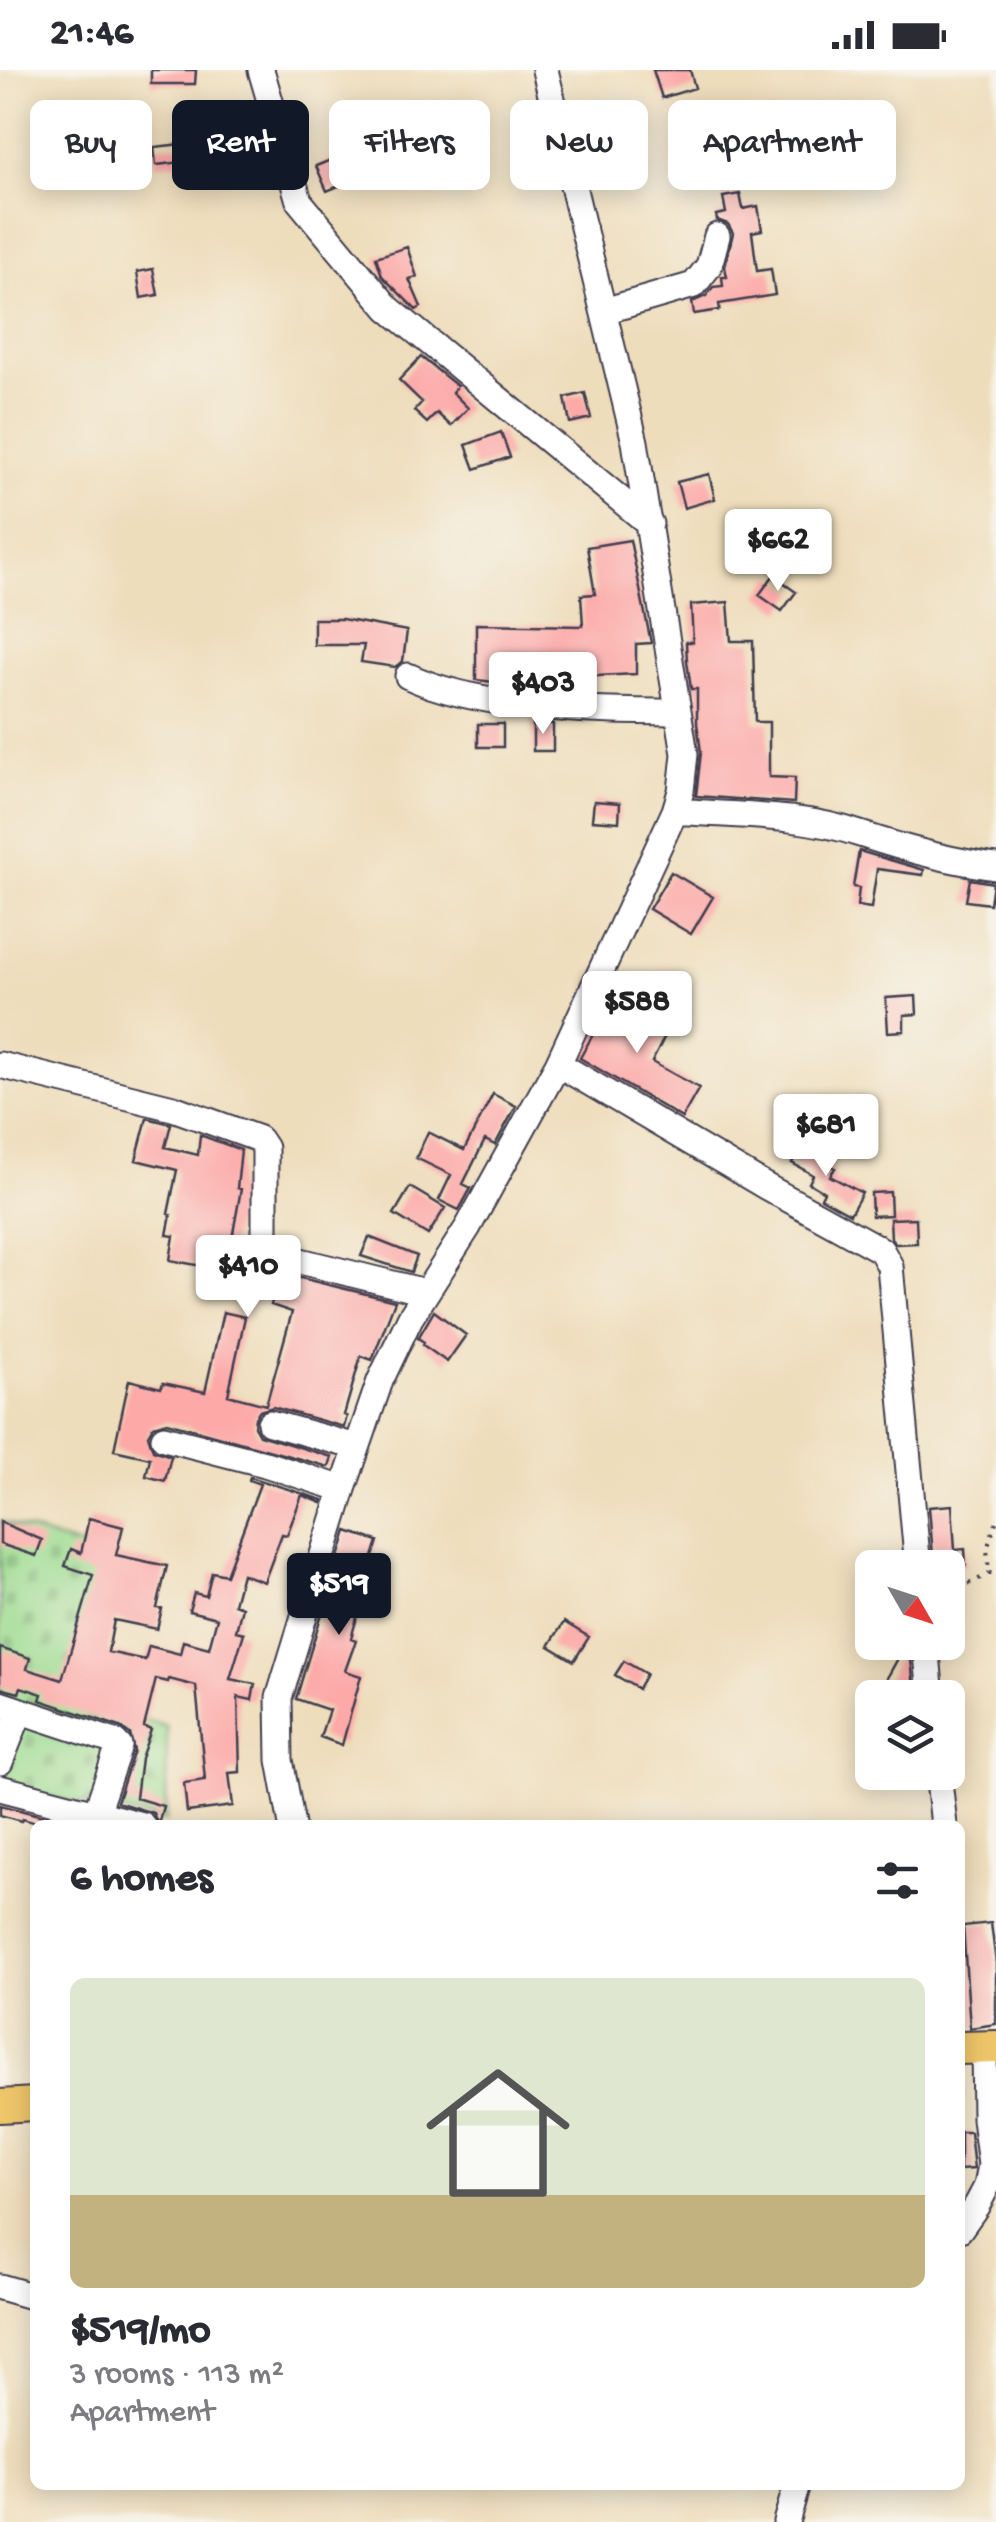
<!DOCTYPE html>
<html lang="en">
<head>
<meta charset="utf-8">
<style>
	body { margin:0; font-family:"Gochi Hand",sans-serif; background:#f7f7f7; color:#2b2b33; height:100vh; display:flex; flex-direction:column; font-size:38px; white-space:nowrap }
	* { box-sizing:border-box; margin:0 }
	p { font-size:32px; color:#7c7c81 }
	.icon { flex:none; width:55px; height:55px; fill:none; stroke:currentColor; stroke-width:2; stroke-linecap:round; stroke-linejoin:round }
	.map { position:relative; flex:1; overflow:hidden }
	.drawer { position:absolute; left:30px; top:1750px; width:935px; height:670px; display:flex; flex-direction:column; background:#fff; border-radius:15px; box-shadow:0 5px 25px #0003 }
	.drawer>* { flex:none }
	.banner { position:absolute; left:30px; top:30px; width:938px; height:90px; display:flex; gap:20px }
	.needle { width:65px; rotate:129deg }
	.controls { position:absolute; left:855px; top:1480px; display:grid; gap:20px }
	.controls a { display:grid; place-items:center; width:110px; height:110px; border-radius:15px; background:#fff; box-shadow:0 5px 25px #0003; font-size:50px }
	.price { position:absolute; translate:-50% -85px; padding:0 22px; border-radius:10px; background:#fff; color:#222; font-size:32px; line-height:65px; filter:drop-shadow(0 2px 5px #0008) }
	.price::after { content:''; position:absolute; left:50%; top:60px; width:30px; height:22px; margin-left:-15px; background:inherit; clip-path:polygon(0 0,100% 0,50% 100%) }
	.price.selected { background:#111827; color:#fff }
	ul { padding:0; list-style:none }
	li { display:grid; align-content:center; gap:20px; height:530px; padding:0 40px }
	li+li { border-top:2px solid #e1e1e2 }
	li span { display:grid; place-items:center; height:310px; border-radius:15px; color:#555 }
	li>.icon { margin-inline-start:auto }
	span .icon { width:180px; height:180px; fill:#fffc; stroke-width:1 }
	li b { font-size:42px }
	h2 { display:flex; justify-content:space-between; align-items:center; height:120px; padding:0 40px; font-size:42px }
	.pill { padding:0 35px; border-radius:15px; background:#fff; box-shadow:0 5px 25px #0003; font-size:35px; line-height:90px }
	.pill.selected { background:#111827; color:#fff }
	.status { display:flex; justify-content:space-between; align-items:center; height:70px; padding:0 50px; background:#fff; direction:ltr }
	.status svg { height:28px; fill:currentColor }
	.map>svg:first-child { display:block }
</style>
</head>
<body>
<div class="status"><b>21:46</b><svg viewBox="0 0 49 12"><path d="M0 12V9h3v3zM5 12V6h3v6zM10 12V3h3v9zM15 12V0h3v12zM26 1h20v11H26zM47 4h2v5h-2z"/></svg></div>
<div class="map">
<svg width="996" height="2452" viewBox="0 0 996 2452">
	<defs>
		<pattern id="cemetery-stones" width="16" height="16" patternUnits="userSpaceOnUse" patternTransform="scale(2.5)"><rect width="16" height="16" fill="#9edc92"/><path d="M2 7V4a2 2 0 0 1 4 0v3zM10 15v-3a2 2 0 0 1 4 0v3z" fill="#88bc7f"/></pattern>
	</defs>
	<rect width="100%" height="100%" fill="#f7f3e8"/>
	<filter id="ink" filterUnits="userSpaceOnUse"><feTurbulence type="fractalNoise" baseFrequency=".01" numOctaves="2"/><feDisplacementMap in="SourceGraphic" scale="20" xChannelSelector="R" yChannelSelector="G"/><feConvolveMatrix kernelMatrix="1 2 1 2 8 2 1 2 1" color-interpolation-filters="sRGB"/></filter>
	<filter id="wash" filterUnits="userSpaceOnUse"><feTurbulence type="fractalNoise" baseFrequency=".0048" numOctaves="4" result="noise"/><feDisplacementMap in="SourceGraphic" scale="40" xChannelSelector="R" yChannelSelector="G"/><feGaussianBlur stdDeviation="2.25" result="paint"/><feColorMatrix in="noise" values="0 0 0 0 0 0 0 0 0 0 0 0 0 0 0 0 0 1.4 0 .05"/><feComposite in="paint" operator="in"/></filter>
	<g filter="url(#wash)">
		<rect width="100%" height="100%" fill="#edb"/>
		<path fill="url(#cemetery-stones)" stroke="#607f66" stroke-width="2.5" d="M0,1451L127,1491L81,1629L167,1657L166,1751L0,1717V1708L24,1644L0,1635Z"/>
		<g id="blocks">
			<path fill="#fca9a8" d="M151,0H196L195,14H151Z
				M653,0H690L695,18L662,28Z
				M182,74L183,92L156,95L154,77Z
				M363,77L373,102L327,121L316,96Z
				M740,124L743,139L758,136L762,160L752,162L757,201L771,199L775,225L719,234L720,240L694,244L692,232L706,226L713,217L723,216L722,207H727L725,197L733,163L728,154L717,150L716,145L726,143L723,127Z
				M407,177L417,207L409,209L421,237L416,240L382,206L376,187Z
				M153,199L158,225L141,228L137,202Z
				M421,287L457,316L452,322L468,338L451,356L437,343L427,353L414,341L422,332L399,310Z
				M585,323L591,348L570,353L565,328Z
				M501,362L510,387L475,399L466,375Z
				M709,404L715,429L684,438L677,412Z
				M630,470L651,573L636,574V604L537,609L536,604L504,603V613L476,610V554L583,556L581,525L595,524L587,477Z
				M773,506L796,522L782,541L759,525Z
				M728,532L731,571H753L755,652H769V707L795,708L794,733L696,726L701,682L697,653V619H691L687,591L686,572H693L691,535Z
				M314,549H342L407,561L403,591L395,597L361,592L364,575H314Z
				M533,652L553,654V681H533Z
				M478,654H503V677H478Z
				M594,731L620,733L619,752L592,750Z
				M859,781L924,800L923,805L877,799L871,838L857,836L859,818L853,817Z
				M671,802L713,827L691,864L649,839Z
				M970,809L993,813L990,834L966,831Z
				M916,926L917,944L904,945V961L888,962L886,928Z
				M619,930L672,952L652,992L699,1018L682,1048L580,988L596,959L593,957L600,941L612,945Z
				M493,1024L516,1036L495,1075L485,1070L463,1114L471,1118L459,1140L439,1130L451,1105L416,1088L428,1062L464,1080Z
				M147,1048L171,1054L165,1077L198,1085L200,1065L241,1080L237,1118L241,1119L230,1180L251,1184L257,1191L280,1203L395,1231L372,1290L361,1286L344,1345L347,1346L344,1357L273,1337L259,1341L255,1348L254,1356L259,1365L332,1387L329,1397L167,1352L153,1356L148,1365L153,1380L171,1386L165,1411L146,1406L150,1388L114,1380L129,1310L161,1318L163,1313L205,1322L223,1242L245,1247L228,1325L266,1335L292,1242L271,1235L274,1224L230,1216L233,1202L170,1190L174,1166L167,1165L171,1145L168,1144L177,1100L136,1090Z
				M803,1072L824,1083L820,1090L835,1098L830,1106L862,1123L850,1144L821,1128L824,1122L809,1113L813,1105L792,1093Z
				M410,1117L445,1138L428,1165L394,1144Z
				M890,1122L891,1145L872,1146L871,1123Z
				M916,1148L917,1173L896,1174L891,1168L890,1149Z
				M369,1167L417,1186L411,1202L361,1186Z
				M434,1241L466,1265L447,1292L423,1275L424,1272L418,1268Z
				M250,1407L323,1430L322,1433L302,1425L287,1465L282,1464L264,1512L242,1504L234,1534L242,1537L236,1561L244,1563L230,1609L255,1614L252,1630L238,1627L240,1702L229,1703L233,1736L187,1742L184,1713L205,1710L196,1616L169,1609L168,1612L156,1609L144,1657L151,1660L141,1688L136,1728L163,1736L158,1755L153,1743L117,1732L134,1681L130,1664L120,1657L40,1630L42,1624L21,1617L19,1623L0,1618V1578L30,1588L27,1599L62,1610L93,1505L65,1496L71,1479L81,1483L89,1448L123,1457L116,1485L167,1496L157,1538L162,1539L157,1559L114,1550L108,1582L145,1590L149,1576L180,1584L183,1571L209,1578L217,1548L189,1541L194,1523L206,1526L212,1502L226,1505L260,1414L249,1410Z
				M952,1435L955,1480L965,1479L966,1496L934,1498L929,1437Z
				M0,1452L42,1470L36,1486L0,1474Z
				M347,1461L378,1471L368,1503L378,1506L370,1526L364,1524L351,1568L356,1570L345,1601L361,1606L342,1675L320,1667L329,1640L296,1629Z
				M564,1552L589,1567L574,1591L549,1576Z
				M901,1583L911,1589L914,1617L907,1628H876Z
				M624,1591L646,1604L638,1619L615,1605Z
				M0,1735L78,1755H44L22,1749L21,1751L0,1745Z
				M991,1853L996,1893V1954L970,1958L963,1856Z
				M960,2062H970L974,2099L960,2100Z"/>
		</g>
	</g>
	<g filter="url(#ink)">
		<use href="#blocks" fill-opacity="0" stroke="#413e4e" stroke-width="2.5"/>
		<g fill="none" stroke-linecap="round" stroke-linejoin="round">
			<g stroke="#413e4e" stroke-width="29">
				<path id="minor" d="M261,0L299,131L388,238L650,454
					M604,241L694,215L709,196L717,166
					M408,606C478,639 600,642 678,642
					M675,741C735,746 802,744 860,764C905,779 949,791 996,797
					M558,994L765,1116L881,1180L890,1196L918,1498
					M0,995L173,1038L259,1069L265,1078V1177L284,1187L425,1222
					M270,1353L357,1377
					M164,1368L265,1394L343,1419
					M926,1572L931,1628
					M0,1634L115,1672L119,1676L96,1743
					M0,1692L20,1641
					M938,1702L944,1755
					M0,1718L142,1755
					M292,1755L280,1690L279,1628L343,1419L380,1311L410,1248L468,1157L558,994L675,741L681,721L685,684L635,372L545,0
					M960,2159L977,2135L987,2116L991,2095L985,2049L984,1978
					M0,2217L35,2227
					M786,2452L797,2415"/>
			</g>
			<g stroke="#413e4e" stroke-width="36">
				<path id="major" d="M960,1978L996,1977
					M0,2036L35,2034"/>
			</g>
			<path stroke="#413e4e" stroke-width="4" stroke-dasharray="2.5 8" stroke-linecap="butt" d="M996,1452L987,1479L989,1503L996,1504
				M948,1516L972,1513L989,1503"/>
			<use href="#minor" stroke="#fff" stroke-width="25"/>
			<use href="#major" stroke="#eec569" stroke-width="32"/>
		</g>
	</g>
</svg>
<div class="controls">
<a><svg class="needle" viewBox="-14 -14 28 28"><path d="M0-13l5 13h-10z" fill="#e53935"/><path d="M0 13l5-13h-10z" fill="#7c7c81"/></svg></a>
<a><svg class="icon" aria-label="layers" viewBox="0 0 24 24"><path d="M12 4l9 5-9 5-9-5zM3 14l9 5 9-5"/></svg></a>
</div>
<b class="price" style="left:778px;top:524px">$662</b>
<b class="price" style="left:543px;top:667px">$403</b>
<b class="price" style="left:637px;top:986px">$588</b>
<b class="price" style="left:826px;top:1109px">$681</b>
<b class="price" style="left:248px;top:1250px">$410</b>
<b class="price selected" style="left:339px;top:1568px">$519</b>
<div class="banner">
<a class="pill">Buy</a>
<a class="pill selected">Rent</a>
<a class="pill">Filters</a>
<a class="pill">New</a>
<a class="pill">Apartment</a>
</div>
<section class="drawer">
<h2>6 homes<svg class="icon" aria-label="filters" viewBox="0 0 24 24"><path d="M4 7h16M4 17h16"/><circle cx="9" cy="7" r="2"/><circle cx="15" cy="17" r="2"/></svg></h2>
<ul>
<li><span style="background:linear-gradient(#dfe7d0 70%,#c2b280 0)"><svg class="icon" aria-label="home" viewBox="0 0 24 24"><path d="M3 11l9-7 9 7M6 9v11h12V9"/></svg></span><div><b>$519/mo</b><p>3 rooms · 113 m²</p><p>Apartment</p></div></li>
</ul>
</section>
</div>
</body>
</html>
